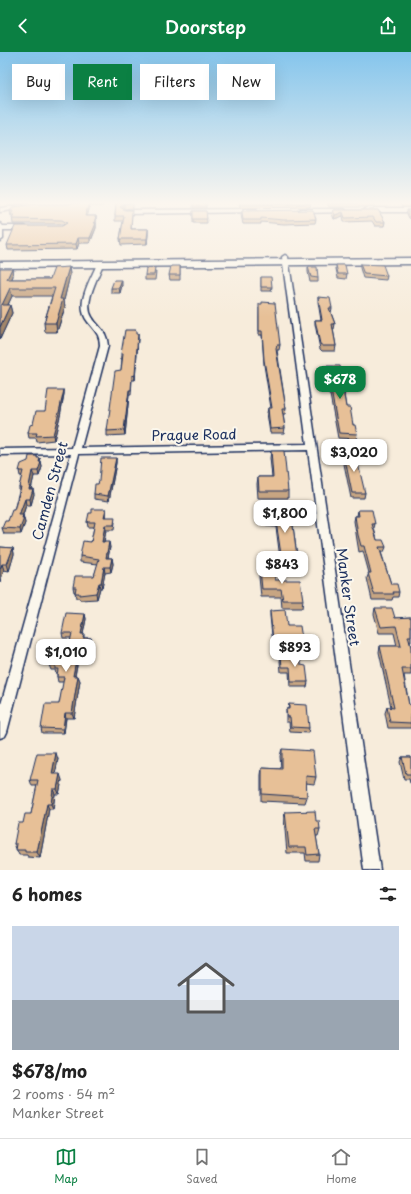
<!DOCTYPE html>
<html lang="en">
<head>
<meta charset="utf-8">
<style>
	body { margin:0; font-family:"Playpen Sans",sans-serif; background:#f2f2f2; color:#222; height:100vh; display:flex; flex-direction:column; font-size:15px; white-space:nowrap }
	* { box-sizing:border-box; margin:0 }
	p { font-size:13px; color:#767676 }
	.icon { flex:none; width:22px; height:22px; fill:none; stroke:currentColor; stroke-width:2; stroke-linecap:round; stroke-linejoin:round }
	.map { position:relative; height:818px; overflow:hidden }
	.details { display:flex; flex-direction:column; background:#fff; flex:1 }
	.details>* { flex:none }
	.top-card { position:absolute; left:12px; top:12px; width:387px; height:36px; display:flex; gap:8px }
	.price { position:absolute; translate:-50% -34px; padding:0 9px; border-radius:8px; background:#fff; color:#222; font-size:13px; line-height:26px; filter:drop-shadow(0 1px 2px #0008) }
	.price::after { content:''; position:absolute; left:50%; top:24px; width:12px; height:9px; margin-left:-6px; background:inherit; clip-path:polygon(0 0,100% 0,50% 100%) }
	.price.current { background:#0b8043; color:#fff }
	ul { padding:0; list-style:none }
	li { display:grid; align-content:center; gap:8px; height:212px; padding:0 12px }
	li span { display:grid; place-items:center; height:124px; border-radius:0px; color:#555 }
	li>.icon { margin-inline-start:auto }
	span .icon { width:72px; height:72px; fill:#fffc; stroke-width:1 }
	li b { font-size:17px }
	h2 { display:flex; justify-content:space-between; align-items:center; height:48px; padding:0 12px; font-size:17px }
	.chip { padding:0 14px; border-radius:0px; background:#fff; box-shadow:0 4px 16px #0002; font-size:14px; line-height:36px }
	.chip.current { background:#0b8043; color:#fff }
	header { display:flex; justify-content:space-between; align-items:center; height:52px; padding:0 12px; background:#0b8043; color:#fff; font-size:18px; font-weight:600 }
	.menu { display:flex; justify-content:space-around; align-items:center; height:56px; border-top:1px solid #e0e0e0; background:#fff; font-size:11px; color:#767676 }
	.menu a { display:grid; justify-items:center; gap:2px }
	.menu .current { color:#0b8043 }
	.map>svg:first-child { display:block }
</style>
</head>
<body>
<header><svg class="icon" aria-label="back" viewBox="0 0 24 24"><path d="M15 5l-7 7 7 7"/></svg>Doorstep<svg class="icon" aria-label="share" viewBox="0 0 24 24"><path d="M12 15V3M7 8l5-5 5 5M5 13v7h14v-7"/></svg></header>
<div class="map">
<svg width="411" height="818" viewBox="0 0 411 818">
	<rect width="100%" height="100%" fill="#f7ecdb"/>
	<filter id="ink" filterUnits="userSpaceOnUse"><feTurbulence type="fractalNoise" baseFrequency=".025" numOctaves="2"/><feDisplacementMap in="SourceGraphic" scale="8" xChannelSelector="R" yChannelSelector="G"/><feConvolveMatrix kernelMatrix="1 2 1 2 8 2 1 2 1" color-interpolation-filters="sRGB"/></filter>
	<g filter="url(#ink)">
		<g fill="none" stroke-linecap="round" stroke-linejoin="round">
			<g stroke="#1b2f5e" stroke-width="3">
				<path id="street" d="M22,153L24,154V156L0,160V156Z
					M411,156V160H367L364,158L367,156Z
					M254,157L257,159L256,160L125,162L122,160L125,158Z
					M344,157L346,158V160L301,161L298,159L301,157Z
					M0,171L3,174H25L28,176L25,178H3V187L0,189Z
					M285,203L288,205L380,818H364L308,398L79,402L7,680L5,684L0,686V656L71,402L0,403V397L72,396L100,294C100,282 95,279 88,270C74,253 90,229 97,212L100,210L103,212C98,226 83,251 92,265C99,277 107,278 108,294L81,396L307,392L282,205Z"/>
			</g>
			<g stroke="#1b2f5e" stroke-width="3">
				<path id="secondary" d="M411,206V212L0,216V210Z"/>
			</g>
			<use href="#street" fill="#fbf7ec" fill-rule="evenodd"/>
			<use href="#secondary" fill="#fbf7ec" fill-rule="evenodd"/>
		</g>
		<path fill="#c7a582" stroke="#1b2f5e" d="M7,151H30L18,152H7Z
			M71,151H104L103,154H90L87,164H96V176L90,191H79L77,197L8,198L7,193L62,174L64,173L63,172H13L12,164H11L10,159L69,152Z
			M116,151H133V156L124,157L123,158L132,163L131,177H148V183L147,192L121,193L120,187L123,169H115V164Z
			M193,151H206V156H193Z
			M239,151H310L311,152L310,155L240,156Z
			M327,151H374V155H329Z
			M400,151H411V155H402Z
			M333,158H378L385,170L384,174H375L372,169L344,170L343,164L334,167L332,162Z
			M407,158H411V167L409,166L407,162Z
			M193,159H206L207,171H193Z
			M242,159L316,167L315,171L284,172L261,170V172H243L241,163Z
			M360,212L387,224L386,228L363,226L360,216Z
			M336,213L347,222L346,227L338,226L336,217Z
			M180,214V228H170L169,223Z
			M69,215L70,223L64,248L65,255L57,280H45L44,271L52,244H12L8,253H10L12,261L0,287V216H12L13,224L12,227H50Z
			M308,215L318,226V230H310L308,220Z
			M156,220L155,228H145V223Z
			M261,225L272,235L271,239H261Z
			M122,233L120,241H111V236Z
			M318,245L332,256L331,261L335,272L334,277H333L336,294L335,299H322L320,297L315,272V268H321L318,250Z
			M259,256L280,293L279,298H277L286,357L285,362H283L285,376L284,381H270L267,361L268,356H271L264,313L262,283H259Z
			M136,282L138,286L135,328H132L131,343H129L125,383L107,384V379L121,318L122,307H121V302Z
			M324,314L346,337L345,342H344L346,355L357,382L356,387L338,386L330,343H329L323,319Z
			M64,338V342L60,364L54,388L37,390L36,386H29L28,381L33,372Z
			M271,399L288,439V446H258L257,432L258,425H272L270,406Z
			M346,399L365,441L364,446H351L344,412L345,407H346L345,404Z
			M37,404V406H40L42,415L39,424H34L31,437L34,442L31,453H26L23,463L25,471L21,482H4L2,476L8,469L14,458L19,439V435L22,424H20L19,419L28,409Z
			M116,406V411L109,449L94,447V442L98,432Z
			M106,457V465L115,470L114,478H106L104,490L110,495L108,506H112L113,512L111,520L105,521L102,536H100L97,547L80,548L79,546H76L75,540H74L73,535L94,524L98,512L80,510V504L91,490L94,475H88L87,470L92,461Z
			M358,458L375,472L374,476L377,488L386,495L384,500H381L391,532L399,540L398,545H393L392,548H372L367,526L369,521L363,499L359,500L357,488L354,469L355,464H357Z
			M291,459L297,504V509H295L294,514H281L276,475L266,474L264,466L265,460Z
			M0,495L13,496L14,502L9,519L4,518L0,530Z
			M260,517L303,548L302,556H282L281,545H261L259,525Z
			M375,556L395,566L411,565V590H410L411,595V623H404L409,653L411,654V676H388L385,661L387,655H391L379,600L380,594H397L394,581H379L374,562Z
			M270,559L302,587L301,593H273L270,564Z
			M85,562L86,567L83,582H84V586H91L92,591L90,601L79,602L75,624H78L80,629L74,666H66L64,681H42L41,676L59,652L64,630H58L57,625V622H56L55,618H51L49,613L57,606L67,604L71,586H63L62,581Z
			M281,604L301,613L308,630L307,635H290L289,620H281L280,609Z
			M289,652L309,676L308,681L290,680L289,670H286V657H288Z
			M282,697L316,725L314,732L306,731L307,745L305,751L261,749V723L262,716L281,717L280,704Z
			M402,705H411V731H410L409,727H404L400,710Z
			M58,707L55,722L62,728L59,742H55L53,757H49L40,806L28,805L27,803H19L14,792L23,771L31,762L37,734H32L30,728Z
			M285,760L316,769L320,777L318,784H316L319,802L318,809H306L305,801H287L284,766Z"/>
		<path fill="#a2866a" stroke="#1b2f5e" d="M17,151H30L18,152H17Z
			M89,151H90V154L86,169L85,164Z
			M124,152V157L121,160L120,155Z
			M343,160V164L334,167L335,163Z
			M96,164V176L90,191V186Z
			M148,177V183L147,192V187Z
			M78,186L79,191L77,197L76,192Z
			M69,215L70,223L64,248L65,255L57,280L56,271L60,247Z
			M12,216L13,224L8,235L7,227Z
			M122,228V233L120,241L119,236Z
			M10,236L12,244L4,261L2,253Z
			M10,253L12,261L0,287V275Z
			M138,282V286L135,328V323Z
			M64,338V342L60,364L54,388L53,383Z
			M129,338V343L125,383L124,378Z
			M40,406L42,415L39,424L38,419L39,410Z
			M116,406V411L109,449L108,444Z
			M32,419L34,424L31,437V439L30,442L29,434Z
			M33,437L34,442L31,453L30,447Z
			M25,447L26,453L21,468L19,463Z
			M106,457V462L105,470L104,465Z
			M23,463L25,471L21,482L20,477Z
			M105,473L106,478L103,495L102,490Z
			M109,490L110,495L107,511L106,506Z
			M13,496L14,502L9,519L7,512Z
			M112,506L113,512L111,520L110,515Z
			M2,512L4,518L0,530V517Z
			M104,515L105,521L102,536L101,531Z
			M99,531L100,536L97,547L96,541Z
			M85,562L86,567L82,587L81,582Z
			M91,586L92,591L90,601L89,596Z
			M78,597L79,602L74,629L73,624Z
			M78,624L80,629L74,666L72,661Z
			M65,661L66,666L64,681L63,677Z
			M56,701L58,707L54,728L52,722Z
			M60,722L62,728L59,742L57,737Z
			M53,737L55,742L53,757L51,752Z
			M47,752L49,757L40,806L37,800Z"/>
		<path fill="#e7c097" stroke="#1b2f5e" d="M71,151H89L85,164H96L94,171H96L90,186H78L76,192L7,193L15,174H62L67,171L62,168L12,167L14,163H11L13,159H10L13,155L37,152H69Z
			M116,151H132L124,152L120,155L125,158H132L131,177H148L147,187H120L124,164H115Z
			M193,151H206V154H193Z
			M240,151H310L311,152L240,153Z
			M329,151H374L329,152Z
			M313,158L316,167L284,168L261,166V168H243L242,159Z
			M333,158H378L385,170H376L373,165L345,166L343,160L335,163Z
			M407,158H411V163L410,162Z
			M193,159H206L207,167H193Z
			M360,212L383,213L387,224L364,222Z
			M336,213H345L347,222H338Z
			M171,214H180V223H169Z
			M69,215L60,247H63L56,271H44L55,236H10L2,253H10L0,275V216H12L7,227H50L54,216Z
			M308,215H317L318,226L311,225Z
			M146,216H155L154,223H145Z
			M261,225H271L272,235H261Z
			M114,228H122L119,236H111Z
			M318,245L330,246L332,256H329L335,272H332L336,294H323L320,292L315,268H322Z
			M262,250L275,251L280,293H277L276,297L286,357H282L285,376L270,377L268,356H272L264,308L262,279H259V252H262Z
			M125,278H136V282H138L135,323L132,324L131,338H129L124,378L107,379L115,319L121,318L123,302H121Z
			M324,314H340L346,337L343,338L346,355H350L353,373H355L357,382L339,381L331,338H330Z
			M48,338H64L59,360L53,383L36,384L37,381H28L30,373L33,372L36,359H45Z
			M271,399H284L288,439H259L258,425H273Z
			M346,399H355L365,441H352L345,407H348Z
			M29,404H37V406H40L39,410H41L38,419H32L29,434H30L29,437H33L30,447H25L19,463H23L22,466H24L20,477L2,476L5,469H8L12,458H14L21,435H19L23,419H19L21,412L28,409Z
			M101,406H116L108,444L94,442L95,432H98L99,429Z
			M92,457H106L104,465H115L114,473H105L102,490H109L106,506H112L110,515H104L101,531H99L96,541L79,543V541H75L76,535H73L75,524H94L99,507L80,504L83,489L91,490L95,470H87L89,461H92Z
			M358,458H372L375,472H372L377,488H383L386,495H379L391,532H397L399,540H393L394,542H374L368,521H371L364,494H361L358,483L355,464H359Z
			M291,459L297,504H294L295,509H282L276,469H266L265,460Z
			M0,495L13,496L7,512H2L0,517Z
			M260,517H274L275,528H300L303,548H283L281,537H262Z
			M375,556H392L395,566L411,565V584H408L411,595V617H402L409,653H411V671L390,670L387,655L394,656L380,594H401L396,574L381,575Z
			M285,558L287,574H300L302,587L273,588L270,559Z
			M66,561L85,562L81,582H84L83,586H91L89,596L78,597L73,624H78L72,661H65L63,677L41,676L45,652H59L64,625H57L58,617H55V613H49L51,606H57V603L67,604L72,581H62Z
			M281,604H301V613L306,614L308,630H291L290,615H282Z
			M289,652L307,653L309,676L291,675L290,665H287L286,657H289Z
			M282,697L313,699L316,725L306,724L307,745L262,742V716L282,717Z
			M37,701H56L52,722H60L57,737H53L51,752H47L37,800H25V798H16L17,792H14L18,771H23L25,762H31L38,728H30Z
			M402,705H411V722H406Z
			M315,759L316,769H319L320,777H315L319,802L307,803L306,795H289L285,760Z"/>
	</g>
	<linearGradient id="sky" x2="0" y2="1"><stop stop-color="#85c5ec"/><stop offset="0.57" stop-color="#fbf6ef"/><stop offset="1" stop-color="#fbf6ef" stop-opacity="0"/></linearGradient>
	<rect width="411" height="265" fill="url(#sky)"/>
	<g text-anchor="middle" stroke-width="4" stroke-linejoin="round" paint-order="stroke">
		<g font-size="14" fill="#1b2f5e" stroke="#fbf7ec">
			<text transform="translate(194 383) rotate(-1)" y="5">Prague Road</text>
			<text transform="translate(50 439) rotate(-75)" y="5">Camden Street</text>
			<text transform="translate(348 545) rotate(82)" y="5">Manker Street</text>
		</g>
	</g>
</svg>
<b class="price current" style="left:340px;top:348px">$678</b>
<b class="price" style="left:354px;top:421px">$3,020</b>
<b class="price" style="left:285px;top:482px">$1,800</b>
<b class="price" style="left:282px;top:533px">$843</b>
<b class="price" style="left:295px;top:616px">$893</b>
<b class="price" style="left:66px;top:621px">$1,010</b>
<div class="top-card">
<a class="chip">Buy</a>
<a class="chip current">Rent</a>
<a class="chip">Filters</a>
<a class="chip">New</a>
</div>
</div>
<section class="details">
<h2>6 homes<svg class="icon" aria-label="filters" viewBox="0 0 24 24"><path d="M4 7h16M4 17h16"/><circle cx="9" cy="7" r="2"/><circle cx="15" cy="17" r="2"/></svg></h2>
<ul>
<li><span style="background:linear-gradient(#c9d6e8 60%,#9aa5b1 0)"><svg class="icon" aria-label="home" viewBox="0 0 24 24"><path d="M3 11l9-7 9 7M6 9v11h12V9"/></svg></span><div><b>$678/mo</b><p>2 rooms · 54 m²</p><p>Manker Street</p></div></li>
</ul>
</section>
<nav class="menu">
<a class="current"><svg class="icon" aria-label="map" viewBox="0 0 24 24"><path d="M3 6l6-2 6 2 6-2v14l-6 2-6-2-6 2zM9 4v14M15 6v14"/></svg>Map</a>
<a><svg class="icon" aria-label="saved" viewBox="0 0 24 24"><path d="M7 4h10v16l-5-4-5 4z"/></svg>Saved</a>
<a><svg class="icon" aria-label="home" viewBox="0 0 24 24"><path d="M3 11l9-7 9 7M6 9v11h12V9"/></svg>Home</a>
</nav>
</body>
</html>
